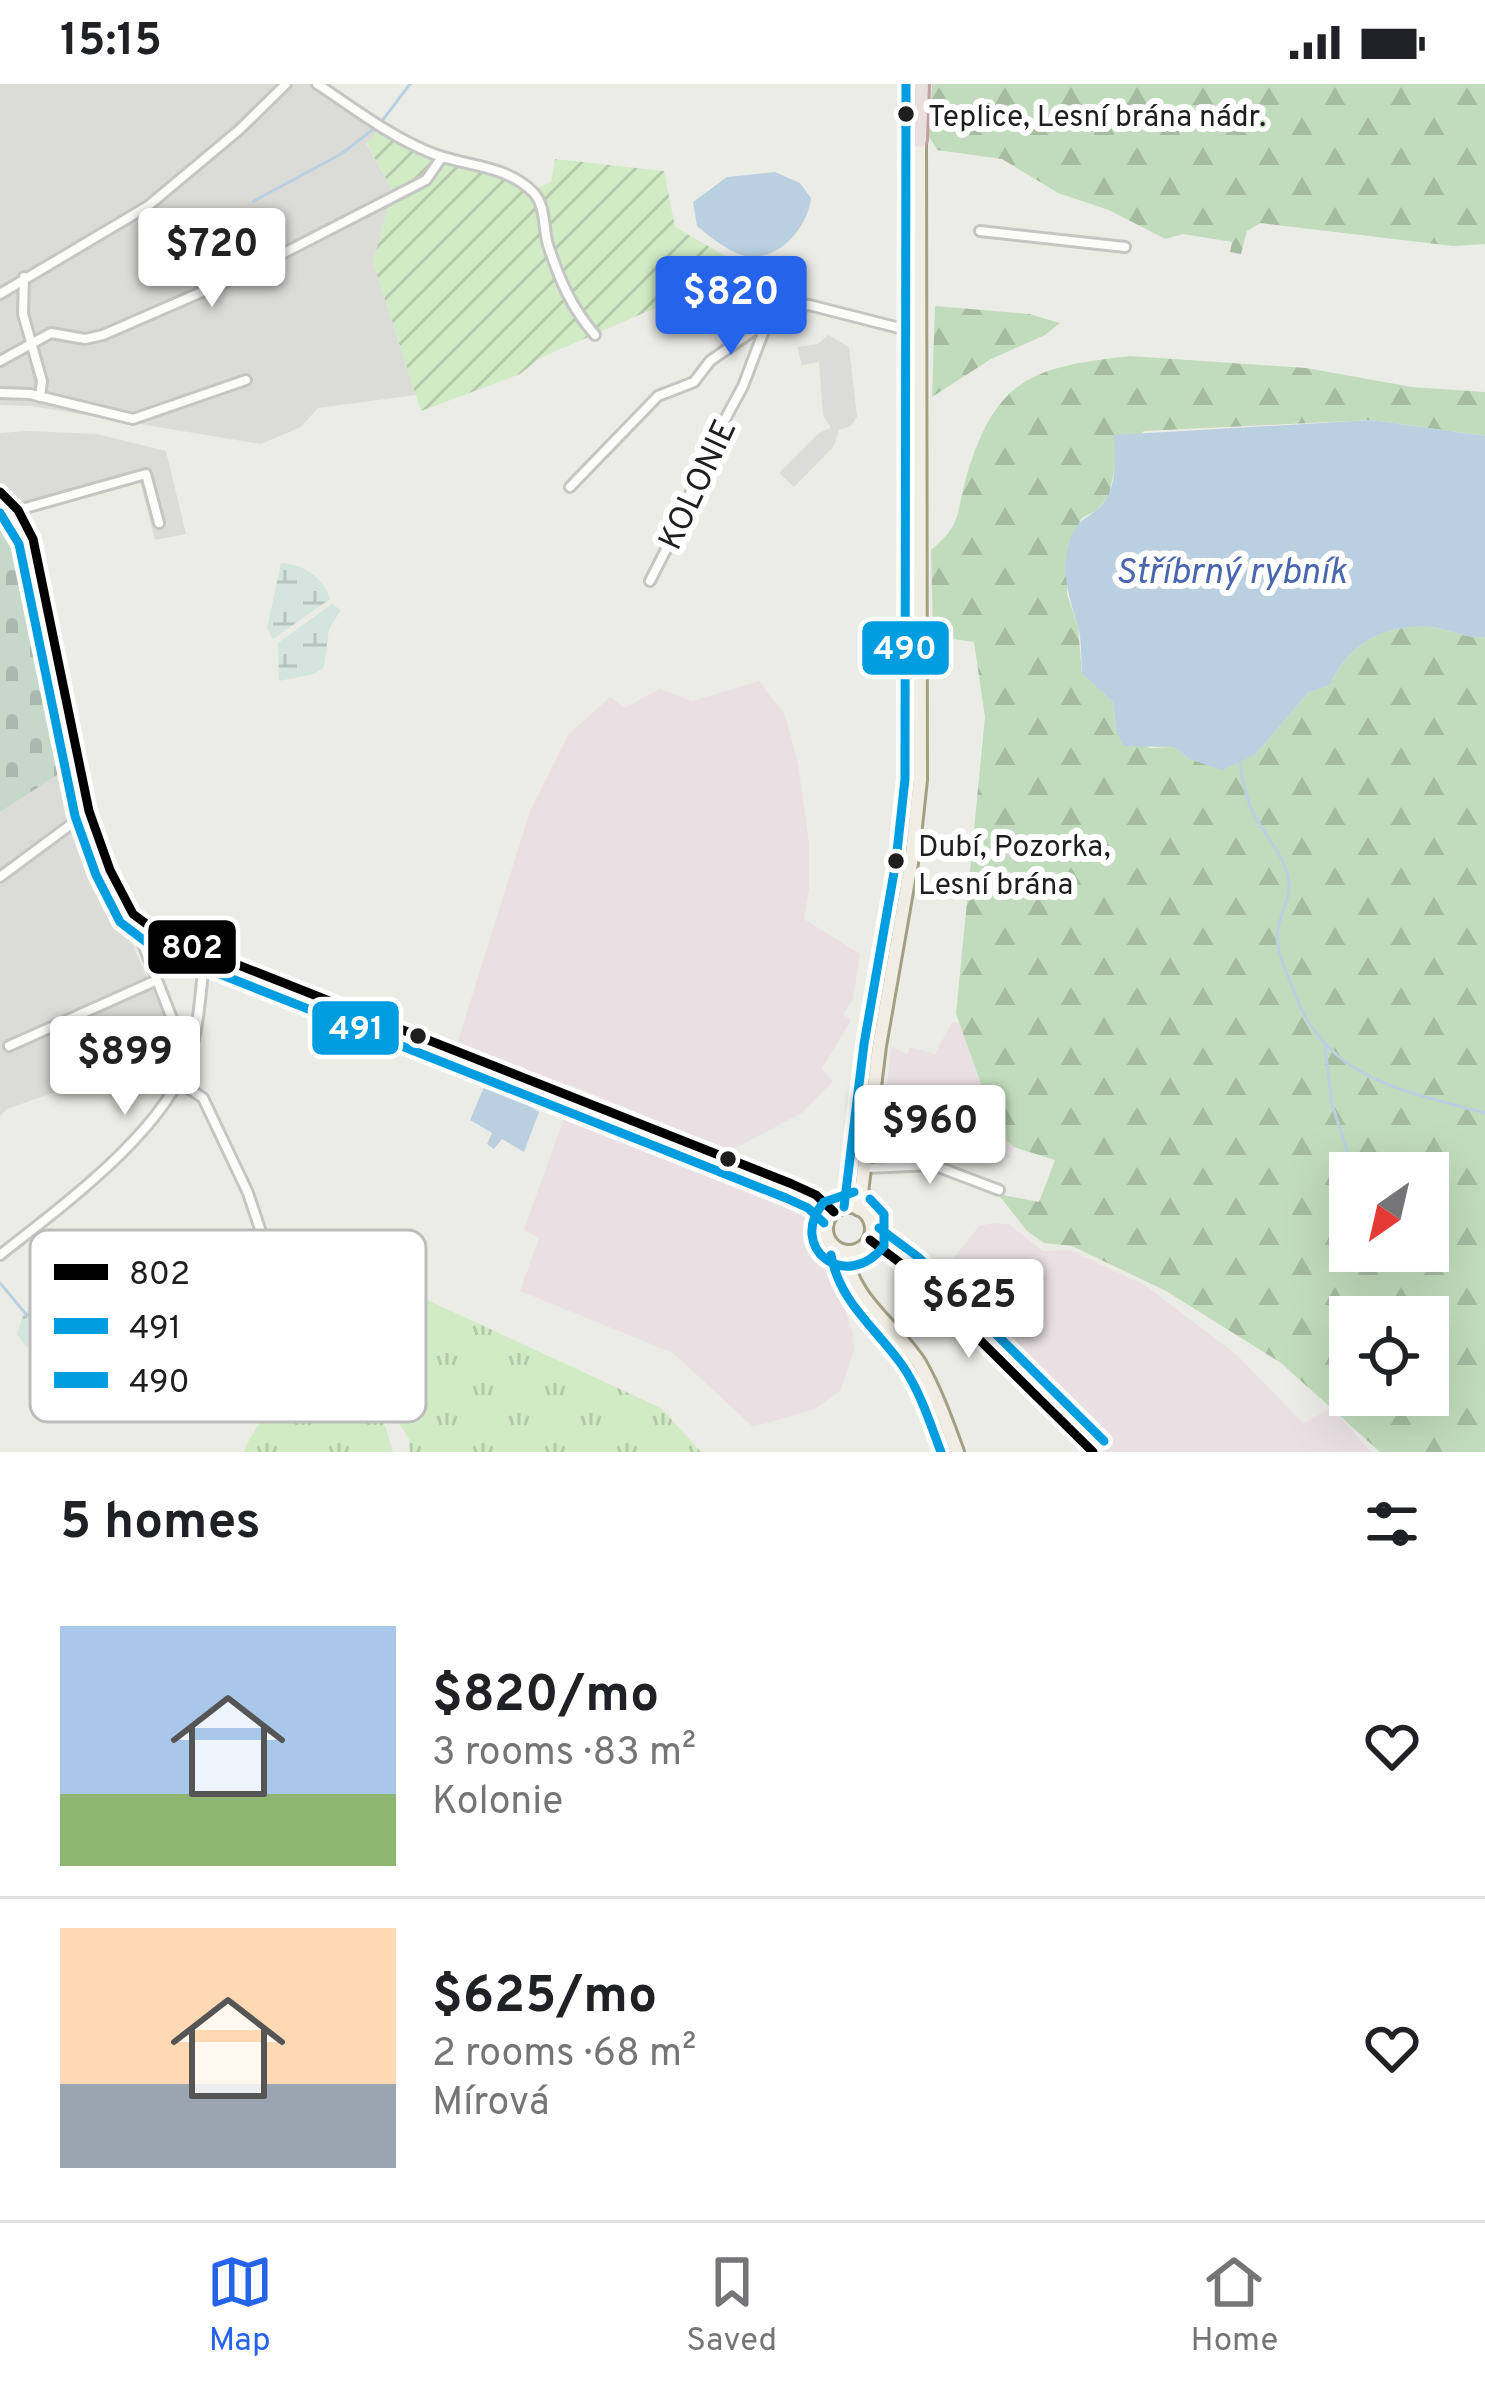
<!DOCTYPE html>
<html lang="en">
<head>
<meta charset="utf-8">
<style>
	body { margin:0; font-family:Overpass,sans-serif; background:#f2f2f2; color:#202124; height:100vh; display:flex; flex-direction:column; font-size:45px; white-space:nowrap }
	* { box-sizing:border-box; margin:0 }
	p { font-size:39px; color:#757577 }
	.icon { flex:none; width:66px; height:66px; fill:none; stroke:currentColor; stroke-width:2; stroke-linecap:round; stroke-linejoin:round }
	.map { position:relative; height:1368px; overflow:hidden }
	.details { display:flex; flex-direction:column; background:#fff; flex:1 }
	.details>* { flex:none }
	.needle { width:78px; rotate:214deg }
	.fabs { position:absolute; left:1329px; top:1068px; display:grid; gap:24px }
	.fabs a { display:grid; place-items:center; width:120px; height:120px; border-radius:0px; background:#fff; box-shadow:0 12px 48px #0002; font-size:60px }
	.price { position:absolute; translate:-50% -102px; padding:0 27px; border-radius:12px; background:#fff; color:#222; font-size:39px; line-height:78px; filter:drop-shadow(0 3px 6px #0008) }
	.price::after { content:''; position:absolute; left:50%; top:72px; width:36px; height:27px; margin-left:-18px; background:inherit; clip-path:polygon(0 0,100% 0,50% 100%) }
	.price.active { background:#2563eb; color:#fff }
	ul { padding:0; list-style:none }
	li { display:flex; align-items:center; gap:36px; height:300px; padding:0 60px }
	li+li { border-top:3px solid #e0e0e0 }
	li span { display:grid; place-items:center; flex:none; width:336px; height:240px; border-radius:0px; color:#555 }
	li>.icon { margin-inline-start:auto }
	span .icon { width:144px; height:144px; fill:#fffc; stroke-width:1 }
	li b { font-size:51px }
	h2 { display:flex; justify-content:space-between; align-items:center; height:144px; padding:0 60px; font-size:51px }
	.status { display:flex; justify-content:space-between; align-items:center; height:84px; padding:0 60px; background:#fff; direction:ltr }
	.status svg { height:33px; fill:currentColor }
	.menu { display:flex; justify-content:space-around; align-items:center; height:168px; border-top:3px solid #e0e0e0; background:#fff; font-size:33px; color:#757577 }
	.menu a { display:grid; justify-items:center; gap:6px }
	.menu .active { color:#2563eb }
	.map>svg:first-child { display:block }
</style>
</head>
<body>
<div class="status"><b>15:15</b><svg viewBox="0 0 49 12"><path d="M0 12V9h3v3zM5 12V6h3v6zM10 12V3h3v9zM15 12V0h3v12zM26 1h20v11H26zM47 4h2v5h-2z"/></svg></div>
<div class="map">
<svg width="1485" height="1368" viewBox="0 0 1485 1368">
	<defs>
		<pattern id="grass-tufts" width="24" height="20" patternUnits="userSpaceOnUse" patternTransform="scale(3)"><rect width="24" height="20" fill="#d1ebc5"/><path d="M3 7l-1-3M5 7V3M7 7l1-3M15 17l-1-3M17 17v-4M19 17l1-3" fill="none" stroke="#b3c9a9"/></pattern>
		<pattern id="forest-firs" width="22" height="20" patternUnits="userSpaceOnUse" patternTransform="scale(3)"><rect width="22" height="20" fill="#c1dcbc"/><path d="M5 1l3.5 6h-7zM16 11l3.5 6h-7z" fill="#a5bca1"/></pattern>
		<pattern id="wetland-marsh" width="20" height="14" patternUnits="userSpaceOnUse" patternTransform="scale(3)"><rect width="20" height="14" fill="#d4e4de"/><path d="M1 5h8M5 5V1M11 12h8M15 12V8" fill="none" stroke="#b6c3be"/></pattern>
		<pattern id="cemetery-stones" width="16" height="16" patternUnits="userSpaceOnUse" patternTransform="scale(3)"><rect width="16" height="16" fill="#c5d8ca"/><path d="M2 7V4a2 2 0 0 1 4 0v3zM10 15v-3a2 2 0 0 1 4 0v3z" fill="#a9b9ad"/></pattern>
		<pattern id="garden-furrows" width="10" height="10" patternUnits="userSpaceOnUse" patternTransform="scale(3)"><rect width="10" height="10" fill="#d1ebc5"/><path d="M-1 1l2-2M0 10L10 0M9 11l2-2" fill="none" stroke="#b3c9a9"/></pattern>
	</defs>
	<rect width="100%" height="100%" fill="#ecece7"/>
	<path fill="#dbdbd8" d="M0,0H318L377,48L366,59L393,107L373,178L416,311L318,324L301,343L261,360L31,322L0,321Z
		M28,347L97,350L166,367L186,450L155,456L140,397L25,427L0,403V349Z
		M68,684L89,762L179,965L7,1025L0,1032V728Z"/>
	<path fill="#eae0e4" d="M759,597L785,631L798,679L809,758V806L804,835L860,870L853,916L843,930L851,936L822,985L833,997L802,1029L730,1067L571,1001L561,1002L526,987L521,981L512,982L457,960L530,727L568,651L610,613L625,624L659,605L692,617Z
		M952,938L959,939L999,1050L1014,1063L1010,1075L969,1052L885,1045L893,1014L886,1012L891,963L907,970L910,963L935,970Z
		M569,1020L740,1089L744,1094L776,1107L773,1115L784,1119L807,1117L853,1249L854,1266L841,1306L815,1325L753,1343L673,1269L520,1207L539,1154L524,1146Z
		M993,1139L1009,1140L1043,1167L1069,1166L1145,1201L1238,1272L1303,1339L1332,1324L1371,1368H1107L936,1196L979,1142Z"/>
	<path fill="url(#grass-tufts)" d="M361,1196L383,1197L410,1208L661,1324L701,1368H410L409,1355L343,1254L341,1235L350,1198Z
		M326,1265L346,1279L353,1302L372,1320L386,1344L393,1368H244C247,1351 309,1271 326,1265Z"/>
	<path fill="url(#forest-firs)" fill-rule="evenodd" d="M932,0H1485V160L1453,162L1260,139L1247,147L1241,170L1230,168L1232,158L1183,150L1165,155L1109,126L1058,109L1002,75L937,66L928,51Z
		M935,222L1029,230L1060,239L1045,251L991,275L932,313Z
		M1130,272L1306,284L1412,303L1485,308V352L1372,336L1144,347L1116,377L1109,412L1097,426L1082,434L1069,458L1067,510L1078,543L1082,590L1113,618L1116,645L1150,664L1174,663L1189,675L1255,671L1308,609L1330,601C1348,560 1384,540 1429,543C1449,544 1464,555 1485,553V1368H1380L1281,1279L1166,1207L1072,1162L1044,1159L1027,1147L998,1110L1039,1118L1055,1076L1014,1063L999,1050L956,930L985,633L974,558L933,552L931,466C962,440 956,430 966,394C996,292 1034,283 1130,272ZM1350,1089H1428V1167H1350ZM1350,1233H1428V1311H1350Z"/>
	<path fill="url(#wetland-marsh)" d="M281,479C303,480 323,493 330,515L273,555L267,544Z
		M332,520L341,526L329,545L324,583L314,590L279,597L278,559Z
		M41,1219L73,1220L85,1231L81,1247L66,1254L62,1269C44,1275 25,1266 17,1250L24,1229Z"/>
	<path fill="url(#cemetery-stones)" d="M0,422C39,457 40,521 48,569L43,574L68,684L0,728Z"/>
	<path fill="url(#garden-furrows)" d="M377,48L434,75L491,87L529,108L551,98L555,75L664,87L675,143L729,174L736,189L540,274L520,290L421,327L373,178L393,107L366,58Z"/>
	<path fill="#dbdbd9" d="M828,251L849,263L857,333L851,342L839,346L834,362L794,403L779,389L819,349L831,344L823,331L819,278L802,281L797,263L818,260Z"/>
	<path fill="#bad0e0" d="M775,88L800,99L811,114C808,143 779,178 746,172C730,169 710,153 697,142L693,118L727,93Z
		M1372,336L1485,352V553C1464,555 1449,544 1429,543C1384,540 1348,560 1330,601L1308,609L1255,671L1222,686L1189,675L1174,663L1123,662L1116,645L1113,618L1082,590C1081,575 1082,557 1078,543C1070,515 1060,489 1069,459C1075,437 1085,436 1099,424C1118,407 1115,374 1114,351Z
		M487,996L539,1028L524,1068L502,1055L494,1065L487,1060L492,1049L470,1036Z"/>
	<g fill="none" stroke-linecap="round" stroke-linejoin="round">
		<path stroke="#bad0e0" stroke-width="3" d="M382,37L410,0
			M254,117L341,70L375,44
			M1240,679C1243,698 1246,716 1255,732C1265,752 1287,775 1289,798C1291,815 1278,833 1277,852C1277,869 1287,889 1293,905C1325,996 1402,1006 1485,1029
			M1325,963L1332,1020L1354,1089
			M1380,1167L1381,1172
			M0,1199L25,1229L63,1258"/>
		<g stroke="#c5c5c3" stroke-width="14">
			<path id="street" d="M317,0C354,24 388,51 429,68C463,83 504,79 533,108C546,121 543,144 548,161C560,197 571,223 595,251
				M980,147L1125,163
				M24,193L23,230L42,297L40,313
				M0,210L148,122L239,46L286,0
				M0,277L51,249L85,255L103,251L243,190L426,96L442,73
				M0,309L30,310L133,335L246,296
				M570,403L658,312L694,298L710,277L767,237
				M18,426L146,390L159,439
				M650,497L679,440L701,380L743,302L768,236L790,224L809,221L919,249
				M0,793L89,727
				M144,840L143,860L178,950
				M9,962L157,896
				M179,998L203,1014L248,1109L262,1151L256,1179L231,1202
				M867,1084L933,1081L999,1106
				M0,1171C62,1122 167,1046 190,970C200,937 201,901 205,868"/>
		</g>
		<g stroke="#90977e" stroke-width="16">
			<path id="secondary" d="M0,408L18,426L33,455L89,727L110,786L133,830L160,850L182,859L792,1100L816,1111L834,1128
				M870,1156L907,1184L1093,1368"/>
		</g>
		<g stroke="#a39f83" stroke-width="18">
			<path id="primary" d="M826 1145a23 23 0 1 1 46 0a23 23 0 1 1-46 0Z
				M859,1125L879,962L911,779L920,696L919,56
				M846,1168C848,1213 897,1244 919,1279C935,1307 946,1338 957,1368"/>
		</g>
		<g stroke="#c29ea1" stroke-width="20">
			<path id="highway" d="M919,56L921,0"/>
		</g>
		<use href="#street" stroke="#fcfcfb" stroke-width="8"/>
		<use href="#secondary" stroke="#f1f3ea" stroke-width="10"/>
		<use href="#primary" stroke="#f0eee4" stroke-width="12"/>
		<use href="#highway" stroke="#e9dfde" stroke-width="14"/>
		<g stroke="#fff" stroke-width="18">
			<path id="bus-1" d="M0,408L18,426L33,455L89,727L110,786L133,830L160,850L792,1100L816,1111L834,1128
				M870,1156L907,1184L1093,1368"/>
		</g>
		<g stroke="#fff" stroke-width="18">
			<path id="bus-2" d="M0,429L19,460L75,732L96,791L120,838L154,864L786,1114L808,1124L824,1139
				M854,1108L824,1118C786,1163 846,1210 884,1162V1130L870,1115
				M831,1171C840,1219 875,1243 902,1281C920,1307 930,1339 941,1368"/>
		</g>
		<g stroke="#fff" stroke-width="18">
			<path id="bus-3" d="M844,1123L864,960L896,777L905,695L906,0
				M879,1144L918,1173L1104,1357"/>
		</g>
		<use href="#bus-1" stroke="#000" stroke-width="9"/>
		<use href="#bus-2" stroke="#009ee0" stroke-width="9"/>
		<use href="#bus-3" stroke="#009ee0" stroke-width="9"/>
	</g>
	<g fill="#1e1e1e" stroke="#fff" stroke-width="4.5">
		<circle cx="906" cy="30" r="10"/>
		<circle cx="896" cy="777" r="10"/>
		<circle cx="418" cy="952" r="10"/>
		<circle cx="728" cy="1075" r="10"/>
	</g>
	<g text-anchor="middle" stroke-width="12" stroke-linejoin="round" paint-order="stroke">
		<g font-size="30" fill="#1e1e1e" stroke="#fff" text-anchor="start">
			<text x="928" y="42">Teplice, Lesní brána nádr.</text>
			<text x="918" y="772">Dubí, Pozorka,<tspan x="918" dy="38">Lesní brána</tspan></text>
		</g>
		<g font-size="33" fill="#1e1e1e" stroke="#fff">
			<text transform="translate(696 400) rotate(-65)" y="12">KOLONIE</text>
		</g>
		<g font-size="36" font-style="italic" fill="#4966af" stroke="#fff">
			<text x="1231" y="499">Stříbrný rybník</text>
		</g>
	</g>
	<rect x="30" y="1146" width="396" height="192" rx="18" fill="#fff" stroke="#bcbcbc" stroke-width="3"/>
	<rect x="54" y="1180" width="54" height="16" fill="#000"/>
	<rect x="54" y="1234" width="54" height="16" fill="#009ee0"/>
	<rect x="54" y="1288" width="54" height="16" fill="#009ee0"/>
	<g font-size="33" fill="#1e1e1e">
		<text x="129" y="1200">802</text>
		<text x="129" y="1254">491</text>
		<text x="129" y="1308">490</text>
	</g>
	<g stroke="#fff" stroke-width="4.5">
		<rect x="860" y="535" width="91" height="58" rx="12" fill="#009ee0"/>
		<rect x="146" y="834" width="92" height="58" rx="12" fill="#000"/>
		<rect x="310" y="915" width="91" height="58" rx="12" fill="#009ee0"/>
	</g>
	<g font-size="33" text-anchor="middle" font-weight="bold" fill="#fff">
		<text x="905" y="575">490</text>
		<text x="192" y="874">802</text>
		<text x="356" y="955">491</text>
	</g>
</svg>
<div class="fabs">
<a><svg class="needle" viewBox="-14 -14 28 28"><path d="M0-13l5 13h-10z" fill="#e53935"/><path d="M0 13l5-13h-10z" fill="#757577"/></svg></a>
<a><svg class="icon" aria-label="locate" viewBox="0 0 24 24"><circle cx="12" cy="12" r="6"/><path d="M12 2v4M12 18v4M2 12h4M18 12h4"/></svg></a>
</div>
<b class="price" style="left:212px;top:226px">$720</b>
<b class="price active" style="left:731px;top:274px">$820</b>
<b class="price" style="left:125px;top:1034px">$899</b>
<b class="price" style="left:930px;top:1103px">$960</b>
<b class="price" style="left:969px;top:1277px">$625</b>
</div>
<section class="details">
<h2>5 homes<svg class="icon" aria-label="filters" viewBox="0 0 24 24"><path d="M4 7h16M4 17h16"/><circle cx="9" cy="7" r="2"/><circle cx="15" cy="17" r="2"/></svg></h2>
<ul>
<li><span style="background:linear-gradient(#a9c7e8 70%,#8fb573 0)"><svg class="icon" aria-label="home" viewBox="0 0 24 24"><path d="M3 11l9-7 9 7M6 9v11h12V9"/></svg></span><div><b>$820/mo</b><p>3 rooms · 83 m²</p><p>Kolonie</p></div><svg class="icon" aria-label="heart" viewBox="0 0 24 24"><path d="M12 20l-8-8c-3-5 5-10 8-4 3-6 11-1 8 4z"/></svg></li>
<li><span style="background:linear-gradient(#ffd9b3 65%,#9aa5b1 0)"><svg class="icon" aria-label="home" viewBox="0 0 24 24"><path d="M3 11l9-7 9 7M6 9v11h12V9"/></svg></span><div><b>$625/mo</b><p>2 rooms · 68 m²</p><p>Mírová</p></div><svg class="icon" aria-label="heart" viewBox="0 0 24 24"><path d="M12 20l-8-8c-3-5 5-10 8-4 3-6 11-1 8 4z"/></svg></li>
</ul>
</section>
<nav class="menu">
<a class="active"><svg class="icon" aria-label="map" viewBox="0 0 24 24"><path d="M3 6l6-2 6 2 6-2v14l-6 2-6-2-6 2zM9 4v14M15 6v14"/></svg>Map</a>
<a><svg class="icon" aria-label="saved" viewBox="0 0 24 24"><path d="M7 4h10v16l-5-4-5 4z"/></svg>Saved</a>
<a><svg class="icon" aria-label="home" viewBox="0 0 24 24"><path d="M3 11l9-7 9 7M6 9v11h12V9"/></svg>Home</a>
</nav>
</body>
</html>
